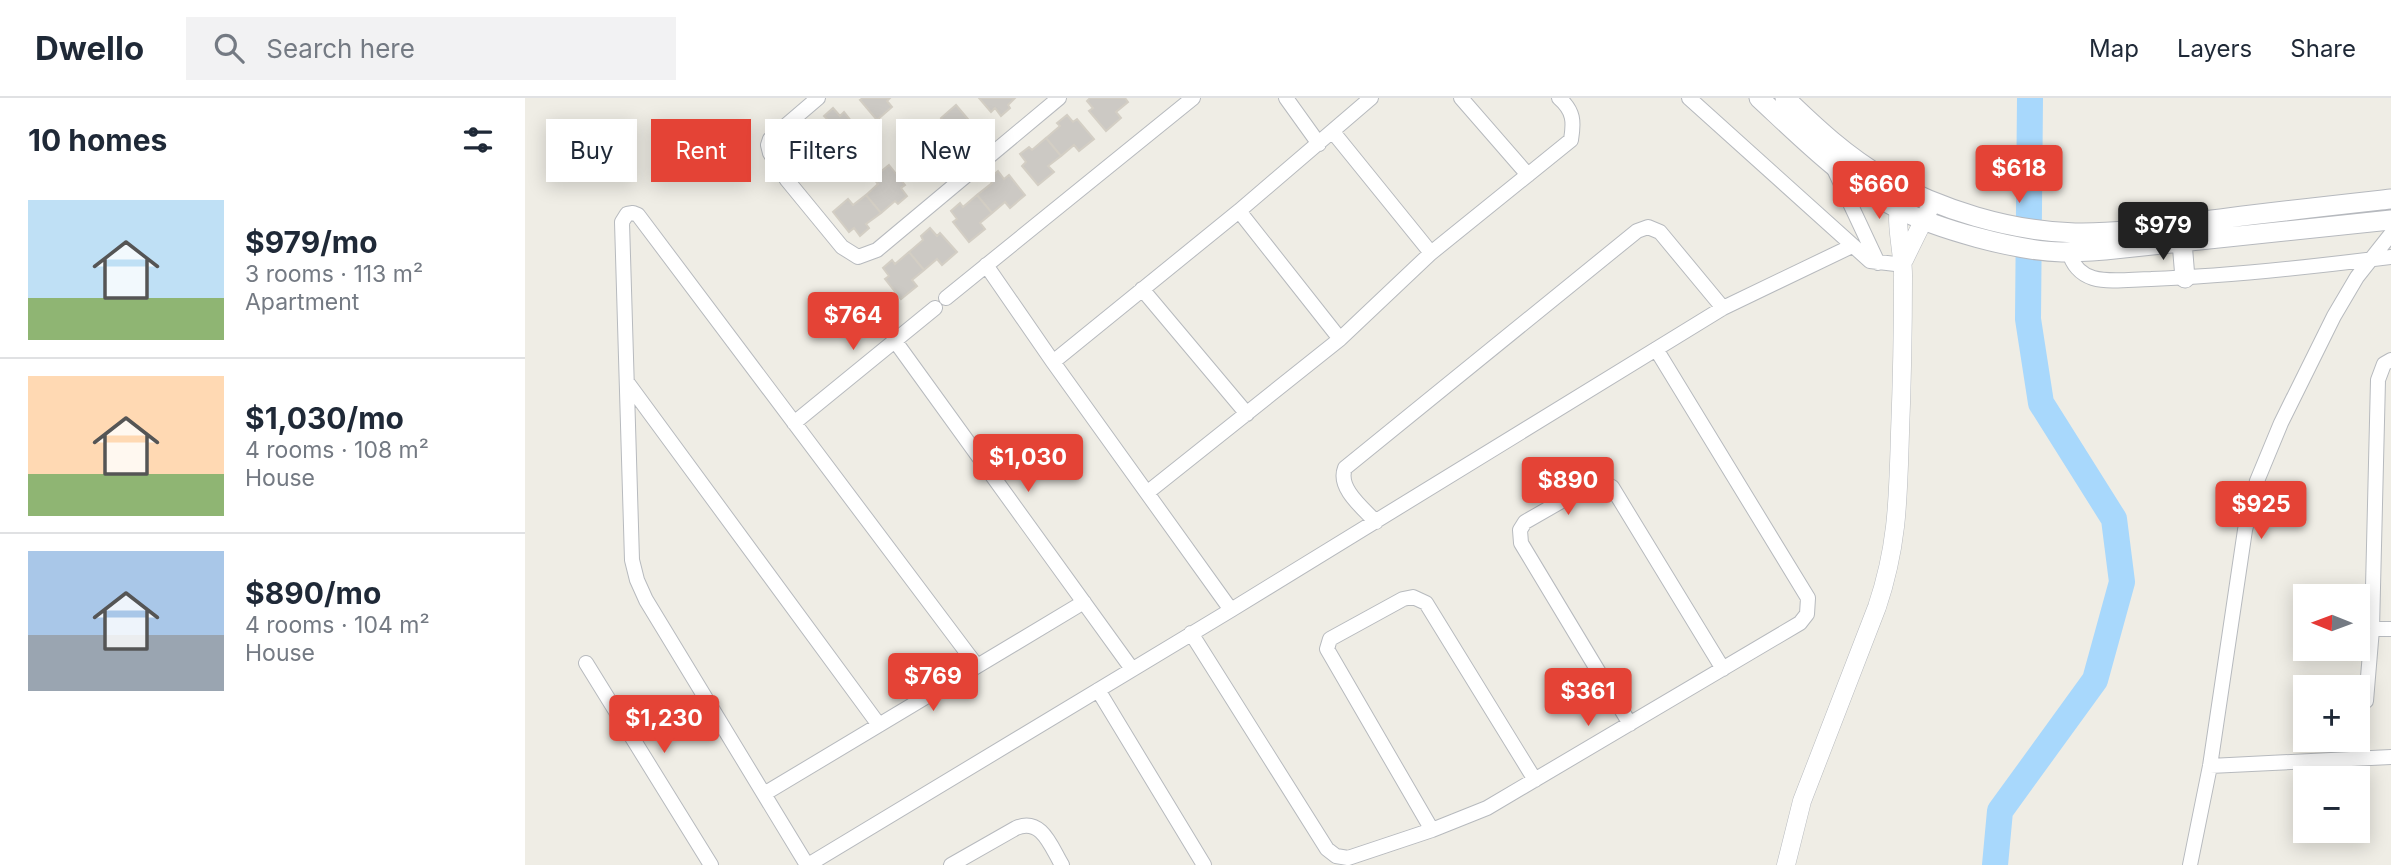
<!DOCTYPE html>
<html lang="en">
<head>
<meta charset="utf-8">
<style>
	body { margin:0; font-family:Inter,sans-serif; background:#f2f2f3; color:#1f2937; height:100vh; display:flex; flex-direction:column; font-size:26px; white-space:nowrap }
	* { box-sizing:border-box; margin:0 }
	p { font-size:23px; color:#747a83 }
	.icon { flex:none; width:38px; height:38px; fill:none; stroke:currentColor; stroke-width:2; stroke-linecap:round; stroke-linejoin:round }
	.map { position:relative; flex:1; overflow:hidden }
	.side { display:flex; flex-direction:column; background:#fff; width:525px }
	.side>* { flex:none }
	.guide { position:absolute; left:21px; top:21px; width:665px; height:63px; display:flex; gap:14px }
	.needle { width:46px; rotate:271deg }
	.controls { position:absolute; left:1768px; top:486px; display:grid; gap:14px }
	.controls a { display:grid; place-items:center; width:77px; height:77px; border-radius:0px; background:#fff; box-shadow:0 4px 18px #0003; font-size:35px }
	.price { position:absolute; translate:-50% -60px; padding:0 16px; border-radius:7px; background:#e44336; color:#fff; font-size:23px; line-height:46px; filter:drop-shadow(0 2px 4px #0008) }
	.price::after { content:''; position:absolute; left:50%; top:42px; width:21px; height:16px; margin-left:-10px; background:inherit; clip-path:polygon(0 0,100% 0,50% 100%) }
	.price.current { background:#222; color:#fff }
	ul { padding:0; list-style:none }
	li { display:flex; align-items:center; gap:21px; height:175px; padding:0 28px }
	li+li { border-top:2px solid #e0e1e3 }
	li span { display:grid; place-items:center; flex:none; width:196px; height:140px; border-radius:0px; color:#555 }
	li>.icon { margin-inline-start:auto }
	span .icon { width:84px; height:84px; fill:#fffc; stroke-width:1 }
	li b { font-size:30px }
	h2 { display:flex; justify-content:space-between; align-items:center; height:84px; padding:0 28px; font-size:30px }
	.pill { padding:0 24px; border-radius:0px; background:#fff; box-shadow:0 4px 18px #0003; font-size:24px; line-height:63px }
	.pill.current { background:#e44336; color:#fff }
	header { display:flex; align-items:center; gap:42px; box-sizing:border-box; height:98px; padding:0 35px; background:#fff; border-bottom:2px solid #e0e1e3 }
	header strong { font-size:33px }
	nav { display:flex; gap:38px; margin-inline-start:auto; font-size:24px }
	.search { width:490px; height:63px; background:#f2f2f3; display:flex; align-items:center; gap:18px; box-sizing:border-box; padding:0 24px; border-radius:0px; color:#747a83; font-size:26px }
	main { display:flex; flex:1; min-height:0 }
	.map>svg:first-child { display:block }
</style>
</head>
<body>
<header>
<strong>Dwello</strong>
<div class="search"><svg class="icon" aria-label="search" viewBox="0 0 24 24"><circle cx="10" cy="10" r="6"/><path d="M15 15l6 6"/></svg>Search here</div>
<nav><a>Map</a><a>Layers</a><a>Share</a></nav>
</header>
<main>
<section class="side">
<h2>10 homes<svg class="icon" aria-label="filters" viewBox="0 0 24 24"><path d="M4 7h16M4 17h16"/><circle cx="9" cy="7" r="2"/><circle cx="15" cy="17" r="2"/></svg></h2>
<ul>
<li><span style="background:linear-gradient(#bfe0f5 70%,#8fb573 0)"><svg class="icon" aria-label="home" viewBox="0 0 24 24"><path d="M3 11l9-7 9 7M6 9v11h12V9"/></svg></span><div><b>$979/mo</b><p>3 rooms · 113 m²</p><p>Apartment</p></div></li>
<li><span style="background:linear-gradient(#ffd9b3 70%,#8fb573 0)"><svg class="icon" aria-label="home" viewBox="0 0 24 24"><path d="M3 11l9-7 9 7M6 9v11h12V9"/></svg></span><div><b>$1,030/mo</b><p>4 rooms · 108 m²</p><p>House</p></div></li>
<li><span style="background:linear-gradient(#a9c7e8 60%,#9aa5b1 0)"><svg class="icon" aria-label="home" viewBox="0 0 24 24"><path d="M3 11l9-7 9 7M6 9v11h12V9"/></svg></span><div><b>$890/mo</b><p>4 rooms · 104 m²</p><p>House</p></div></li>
</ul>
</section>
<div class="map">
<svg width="1866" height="767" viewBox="0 0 1866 767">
	<rect width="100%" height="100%" fill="#efede5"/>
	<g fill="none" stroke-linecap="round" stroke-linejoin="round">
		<path stroke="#a8d8fc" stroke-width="26" d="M1470,767L1475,713L1570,582L1597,484L1589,421L1516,305L1503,221L1505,0"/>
	</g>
	<path fill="#ccc9c4" stroke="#d3cec4" stroke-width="2" d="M338,0H365L362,3L367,9L352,22L335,2Z
		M454,0H490L483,7L485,10L476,18L470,10L466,14Z
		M565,0H600L603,4L591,14L596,20L581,33L564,13L568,10L562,3Z
		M431,7L448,27L443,30L450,38L440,46L437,42L423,54L408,37L421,26L416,20Z
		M308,10L315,18L319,14L335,34L320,47L315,40L302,51L288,33L302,21L299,18Z
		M542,17L548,24L552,21L569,41L554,53L549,47L536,58L521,40L535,28L532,25Z
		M288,33L302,51L290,62L295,67L280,80L264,61L267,57L261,50L271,42L274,45Z
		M408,37L423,54L409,66L412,70L402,77L396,70L392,73L376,54L391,41L396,47Z
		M521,40L536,58L523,68L529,74L513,87L497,68L501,64L495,56L504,49L507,52Z
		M364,67L380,87L376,90L382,98L373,106L370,103L356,115L341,97L353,86L348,80Z
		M473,73L479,81L484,77L500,97L485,110L480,104L467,115L452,97L467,85L464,81Z
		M341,97L356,115L341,126L344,130L335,138L329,130L324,134L308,114L323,101L328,107Z
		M452,97L467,115L455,125L460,131L444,144L428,124L432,121L426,113L435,105L438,109Z
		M405,130L412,138L415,135L432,154L417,167L412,161L399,172L384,154L398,142L396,138Z
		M384,154L399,172L387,182L392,188L376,201L360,181L364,178L358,170L367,162L370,166Z"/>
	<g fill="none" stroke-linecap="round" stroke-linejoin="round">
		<g stroke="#b7babe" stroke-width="16">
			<path id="minor" d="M293,0L245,41L243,47L245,55L262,82L317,149L333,159L352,152L534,0
				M761,0L794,46
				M936,0L1003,77
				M1164,0L1345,163L1379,167
				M808,34L906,155
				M1309,71L1353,165
				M714,113L815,241
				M1544,154C1547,166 1555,176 1568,180C1585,185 1608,181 1626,181C1707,178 1786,169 1866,159
				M461,167L528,264L706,512
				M617,191L722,316
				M421,200L668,0
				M370,243L607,571
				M528,264L714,113L846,0
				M102,284L354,627
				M269,325L410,210
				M623,394L815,241L906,155L1046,42C1049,24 1049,13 1034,0
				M851,424C838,410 812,390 820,370L1112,133L1123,129L1135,134L1198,210
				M1847,531H1866
				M666,535L802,751L811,758L823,760L907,732L962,710L1275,525L1282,516L1283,500L1131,251
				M61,565L186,767
				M573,592L679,767
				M1841,603L1847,531L1853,282L1859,266L1866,262
				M1105,626L996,445L995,432L1000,424L1068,385H1078L1087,389L1198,571
				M1685,668L1866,659
				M239,696L559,504
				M907,732L802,551L805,541L878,501L888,499L901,505L1010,682
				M282,767L121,502L112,482L107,462L97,124L102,116L108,115L113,117L452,568
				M283,767L706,512L1198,210L1327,148
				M426,767L491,730C517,719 526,749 537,767
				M1665,767L1685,668L1720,432L1732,383L1756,325L1809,218L1832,179L1866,136"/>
		</g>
		<g stroke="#b7babe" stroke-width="19">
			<path id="tertiary" d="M1379,162L1405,109
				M1261,767L1277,703L1352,509C1373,447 1373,400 1375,335C1377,284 1378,232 1378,180C1379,157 1368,121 1376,101"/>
		</g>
		<g stroke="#b6b9be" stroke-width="21">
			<path id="secondary" d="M1234,0C1277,40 1319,83 1372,110C1411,131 1492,153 1537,154C1551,154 1566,153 1580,152L1866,122
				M1260,0C1290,29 1322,59 1359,80C1415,112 1485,133 1550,135C1601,136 1653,126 1703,120C1757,113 1812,107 1866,101
				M1657,144L1660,180"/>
		</g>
		<use href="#minor" stroke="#fff" stroke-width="14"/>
		<use href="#tertiary" stroke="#fff" stroke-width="18"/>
		<use href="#secondary" stroke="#fff" stroke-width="19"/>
	</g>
</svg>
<div class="controls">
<a><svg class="needle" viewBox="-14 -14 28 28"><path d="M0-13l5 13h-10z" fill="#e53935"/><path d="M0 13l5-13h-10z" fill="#747a83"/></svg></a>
<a>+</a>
<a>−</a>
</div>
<b class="price" style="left:1494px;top:107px">$618</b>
<b class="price" style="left:1354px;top:123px">$660</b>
<b class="price current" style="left:1638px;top:164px">$979</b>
<b class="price" style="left:328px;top:254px">$764</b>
<b class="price" style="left:503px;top:396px">$1,030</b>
<b class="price" style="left:1043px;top:419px">$890</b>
<b class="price" style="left:1736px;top:443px">$925</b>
<b class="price" style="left:408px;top:615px">$769</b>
<b class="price" style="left:1063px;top:630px">$361</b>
<b class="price" style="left:139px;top:657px">$1,230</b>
<div class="guide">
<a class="pill">Buy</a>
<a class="pill current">Rent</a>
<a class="pill">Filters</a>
<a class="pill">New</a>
</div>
</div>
</main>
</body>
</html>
